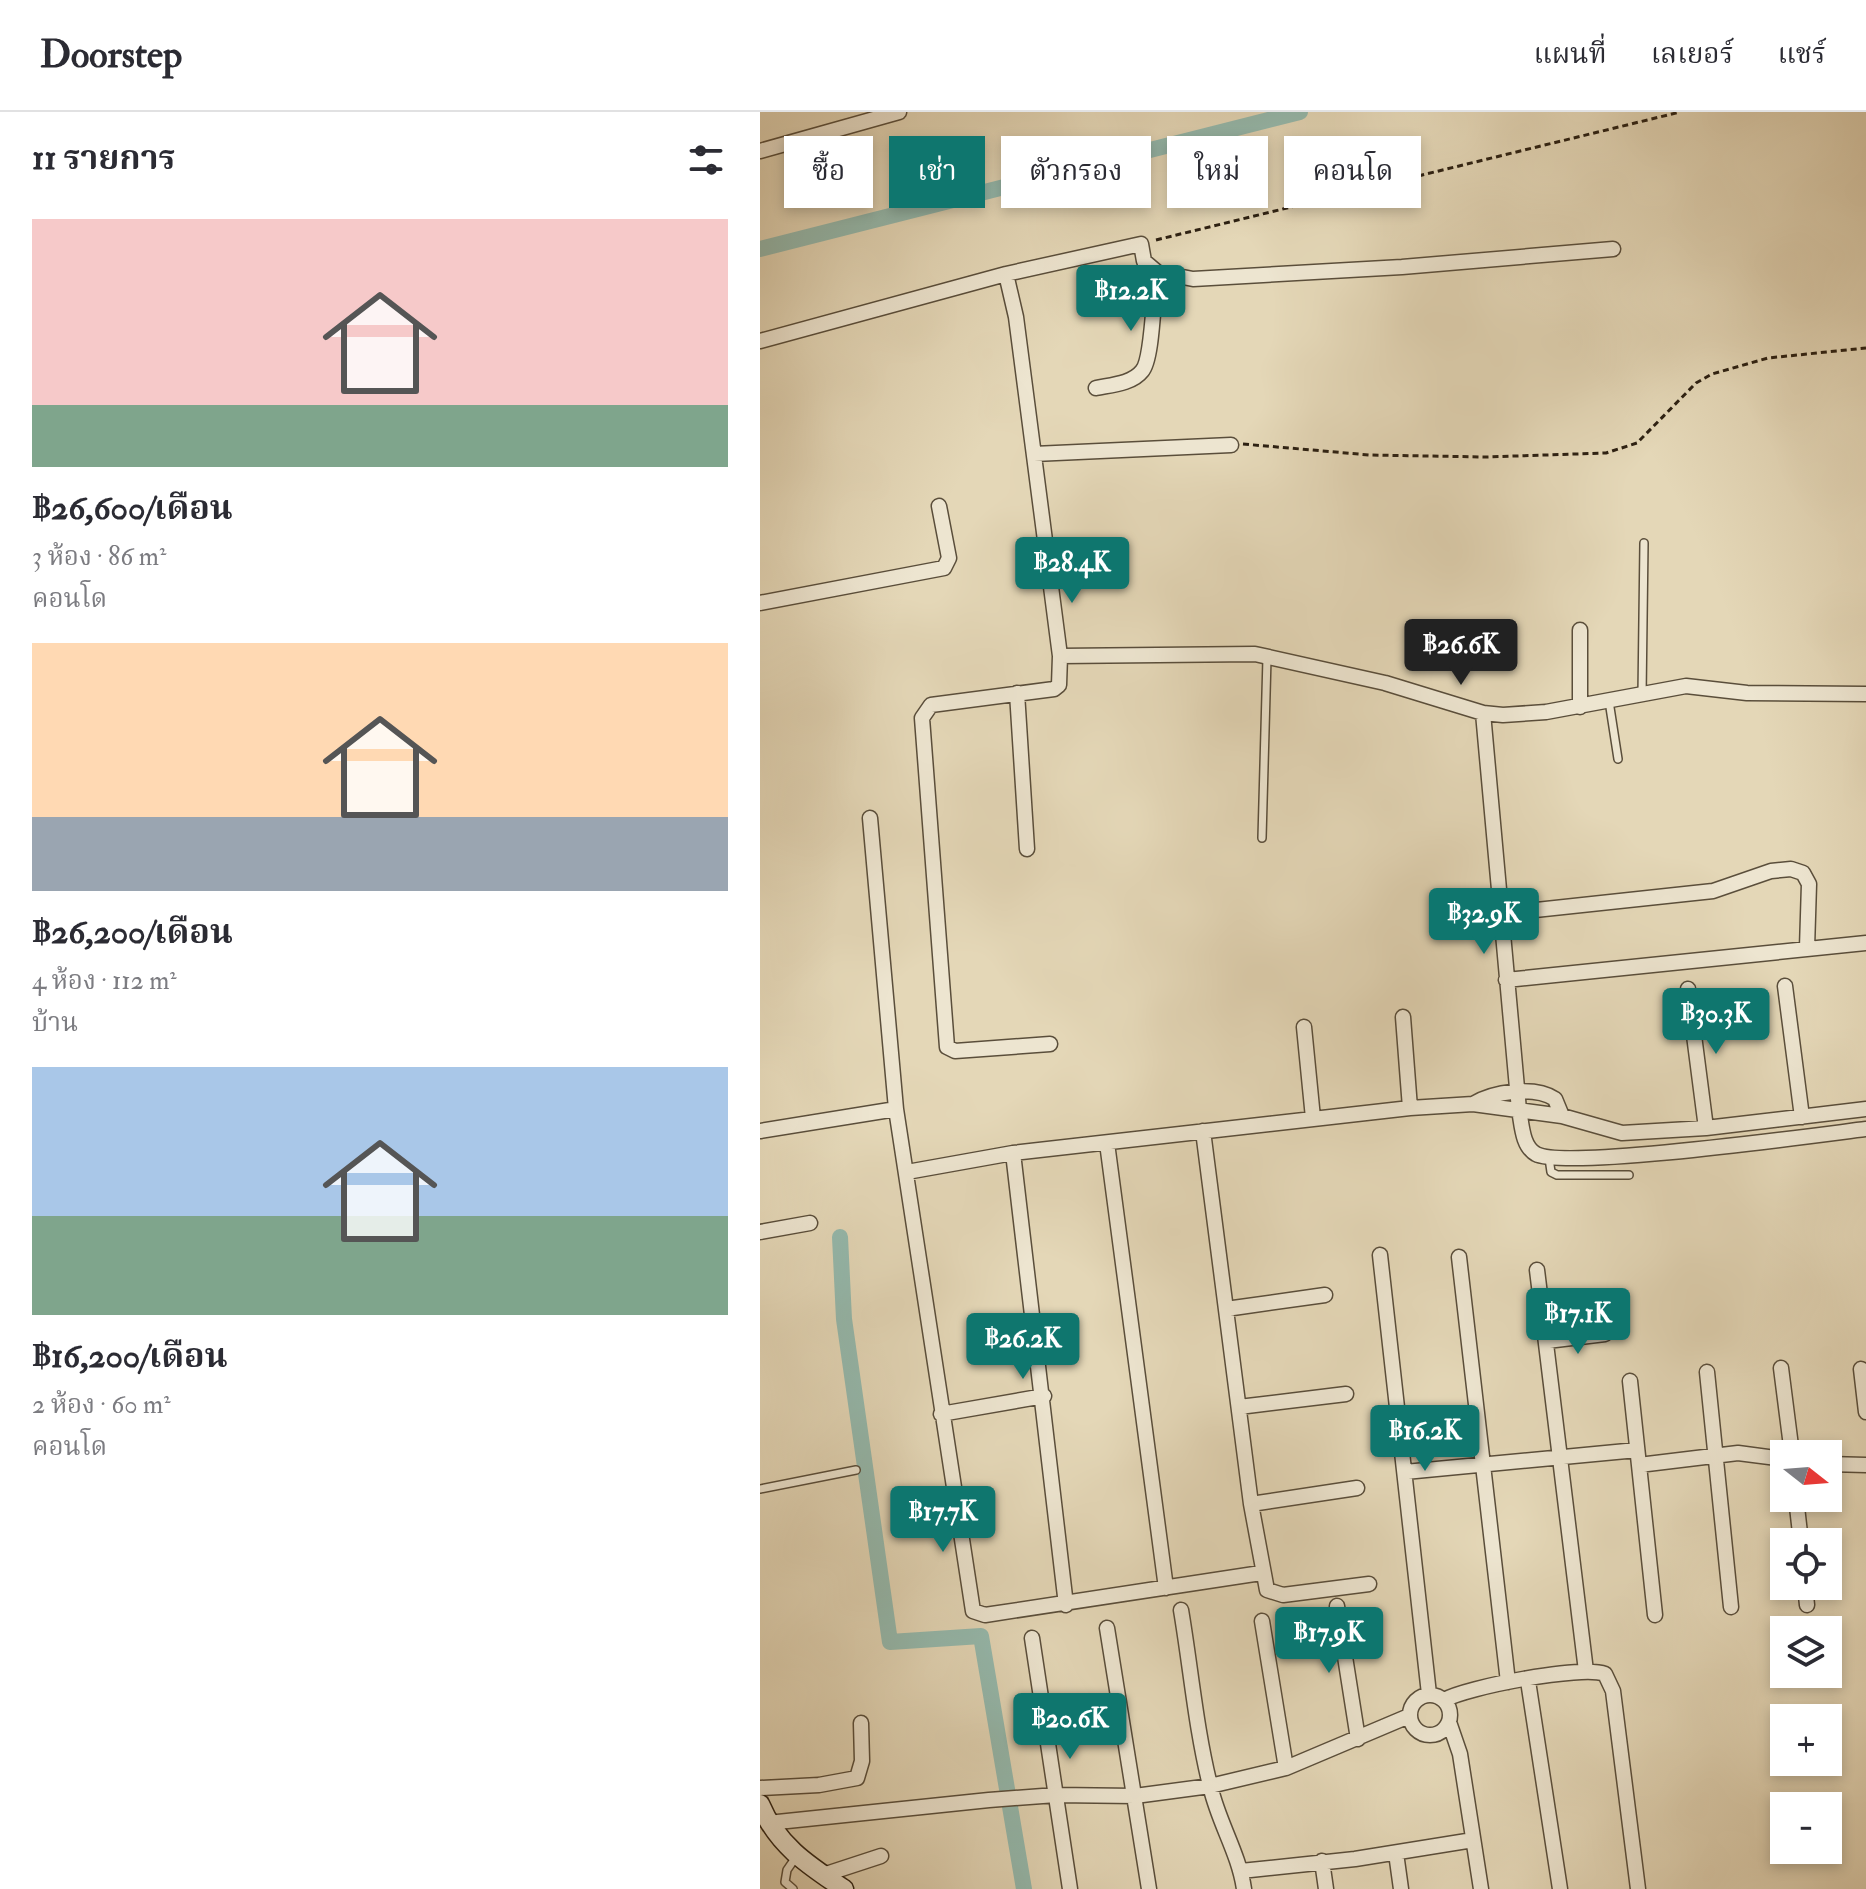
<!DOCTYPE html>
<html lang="th">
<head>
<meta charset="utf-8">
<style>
	body { margin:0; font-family:"IM FELL Double Pica","Noto Serif Thai",serif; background:#f7f7f7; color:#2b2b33; height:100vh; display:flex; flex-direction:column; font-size:30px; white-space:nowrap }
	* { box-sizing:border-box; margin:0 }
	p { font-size:26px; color:#7c7c81 }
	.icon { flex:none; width:44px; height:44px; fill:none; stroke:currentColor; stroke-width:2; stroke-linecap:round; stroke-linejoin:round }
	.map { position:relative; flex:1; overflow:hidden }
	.panel { display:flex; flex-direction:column; background:#fff; width:760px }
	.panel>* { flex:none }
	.hud { position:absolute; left:24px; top:24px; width:760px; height:72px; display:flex; gap:16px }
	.needle { width:52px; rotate:107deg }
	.buttons { position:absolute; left:1010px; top:1328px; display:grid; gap:16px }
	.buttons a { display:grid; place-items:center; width:72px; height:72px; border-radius:0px; background:#fff; box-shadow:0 4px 12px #0003; font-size:40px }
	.price { position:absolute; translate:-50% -68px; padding:0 18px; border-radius:8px; background:#0f766e; color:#fff; font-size:26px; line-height:52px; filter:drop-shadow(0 2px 4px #0008) }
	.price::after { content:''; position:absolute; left:50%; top:48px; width:24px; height:18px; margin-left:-12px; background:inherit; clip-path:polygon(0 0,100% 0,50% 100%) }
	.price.active { background:#222; color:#fff }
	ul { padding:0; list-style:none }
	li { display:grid; align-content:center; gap:16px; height:424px; padding:0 32px }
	li span { display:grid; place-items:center; height:248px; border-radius:0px; color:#555 }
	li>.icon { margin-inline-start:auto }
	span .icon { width:144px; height:144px; fill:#fffc; stroke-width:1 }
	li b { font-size:34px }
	h2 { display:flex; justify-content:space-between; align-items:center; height:96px; padding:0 32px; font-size:34px }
	.tag { padding:0 28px; border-radius:0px; background:#fff; box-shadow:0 4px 12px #0003; font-size:28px; line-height:72px }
	.tag.active { background:#0f766e; color:#fff }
	header { display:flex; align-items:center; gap:48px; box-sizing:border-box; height:112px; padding:0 40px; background:#fff; border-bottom:2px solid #e1e1e2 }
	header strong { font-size:38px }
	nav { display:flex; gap:44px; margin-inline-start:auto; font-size:28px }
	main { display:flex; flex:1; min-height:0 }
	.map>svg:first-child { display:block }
</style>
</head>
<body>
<header>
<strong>Doorstep</strong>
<nav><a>แผนที่</a><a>เลเยอร์</a><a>แชร์</a></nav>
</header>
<main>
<section class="panel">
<h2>11 รายการ<svg class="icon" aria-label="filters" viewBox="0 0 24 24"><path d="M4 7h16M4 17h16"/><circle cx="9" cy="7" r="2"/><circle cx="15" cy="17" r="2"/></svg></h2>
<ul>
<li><span style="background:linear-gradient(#f6c9c9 75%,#7fa58c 0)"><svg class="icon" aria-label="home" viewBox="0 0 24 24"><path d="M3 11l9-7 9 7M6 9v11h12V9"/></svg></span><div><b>฿26,600/เดือน</b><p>3 ห้อง · 86 m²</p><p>คอนโด</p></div></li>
<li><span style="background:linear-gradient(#ffd9b3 70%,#9aa5b1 0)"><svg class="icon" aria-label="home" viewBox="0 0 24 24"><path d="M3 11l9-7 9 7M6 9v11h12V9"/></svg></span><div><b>฿26,200/เดือน</b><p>4 ห้อง · 112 m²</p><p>บ้าน</p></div></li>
<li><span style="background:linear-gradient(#a9c7e8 60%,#7fa58c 0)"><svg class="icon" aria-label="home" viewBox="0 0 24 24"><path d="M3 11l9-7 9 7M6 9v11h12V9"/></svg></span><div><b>฿16,200/เดือน</b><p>2 ห้อง · 60 m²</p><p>คอนโด</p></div></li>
</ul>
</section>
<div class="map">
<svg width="1106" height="1777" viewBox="0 0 1106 1777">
	<rect width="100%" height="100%" fill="#e4d7b7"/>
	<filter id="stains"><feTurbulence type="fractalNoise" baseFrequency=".0025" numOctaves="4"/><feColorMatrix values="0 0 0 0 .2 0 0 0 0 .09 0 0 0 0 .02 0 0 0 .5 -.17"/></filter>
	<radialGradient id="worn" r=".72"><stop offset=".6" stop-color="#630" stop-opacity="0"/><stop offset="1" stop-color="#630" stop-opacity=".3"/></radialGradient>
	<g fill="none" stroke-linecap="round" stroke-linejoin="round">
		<path stroke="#95baae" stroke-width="16" d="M0,137L540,0
			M80,1125L84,1207L130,1530L221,1524L264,1777"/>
		<g stroke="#5a4e3b" stroke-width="10">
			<path id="lane" d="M882,583L884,431
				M849,589L858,647
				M502,726L507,546
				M789,1046L791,1060L797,1063H869
				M0,1377L96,1358
				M33,1777L25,1770L27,1758L36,1745"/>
		</g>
		<g stroke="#5a4e3b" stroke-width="17">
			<path id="street" d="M0,39L139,0
				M246,162L381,132L384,149L397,160L433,167L642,155L853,137
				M0,229L246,162L256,205L300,544L299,573L294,577L171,593L162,606L187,935L195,939L290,932
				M336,276C350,273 372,272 382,259C393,247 393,181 397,160
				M274,342L471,333
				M0,491L184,456L189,446L179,394
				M820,518V595
				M300,544L495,542L625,571L723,601L743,603L786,600L926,574L987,581L1106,582
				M257,581L267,737
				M723,601L759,998C762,1013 762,1034 776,1042C806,1058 1057,1023 1106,1017
				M110,706L136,997
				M739,802L953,779L1011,759L1031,757L1043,761L1049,772L1047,836
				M746,868L1106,831
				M1025,874L1042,1005
				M928,877L946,1016
				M643,905L650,996
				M544,915L553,1006
				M713,992C733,980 774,973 795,987L802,1004
				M0,1019L136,997L213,1499L225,1503L501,1461
				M443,1019L491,1392L507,1478L523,1483L609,1472
				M347,1031L406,1476
				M253,1041L306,1493
				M147,1060L253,1041L650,996L713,992L802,1004L862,1021L946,1016L1106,997
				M0,1120L50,1111
				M620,1143L669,1582
				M699,1145L748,1570
				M777,1158L826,1559
				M466,1197L565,1183
				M787,1229L845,1222
				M1021,1256L1032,1342
				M1101,1257L1106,1300
				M947,1260L971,1495
				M870,1269L895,1503
				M479,1295L586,1282
				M181,1302L284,1284
				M1068,1352L1106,1353
				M879,1353L978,1341L1024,1347
				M645,1360L877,1338
				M1036,1386L1041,1430
				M491,1392L597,1376
				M1045,1474L1047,1493
				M577,1494L598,1627
				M421,1498C431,1557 436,1619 451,1677C459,1711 479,1742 484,1777
				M502,1509L526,1656
				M347,1516L389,1777
				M272,1526L310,1777
				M768,1569L800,1777
				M650 1603a20 20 0 1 1 40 0a20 20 0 1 1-40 0Z
				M684,1588C707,1575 822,1553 845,1562L853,1579L878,1777
				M689,1610L700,1642L721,1777
				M0,1676L59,1673L97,1666L102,1649L101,1611
				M8,1711L229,1688L296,1683L375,1684L450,1674L526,1656L649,1604
				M636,1741L641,1777
				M562,1749L566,1777
				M481,1759L595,1747L713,1728
				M63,1763L121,1744"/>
		</g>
		<g stroke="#2c2012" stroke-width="21">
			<path id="secondary" d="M0,1692C17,1733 48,1753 84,1777"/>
		</g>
		<path stroke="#2c2012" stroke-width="3" stroke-dasharray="6 4" stroke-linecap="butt" d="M396,128L920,0
			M483,332L609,343L725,345L846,341L877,331L936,271L952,262L1008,246L1106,236"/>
		<use href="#lane" stroke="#ede5d0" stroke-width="7"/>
		<use href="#street" stroke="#ede5d0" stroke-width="14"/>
		<use href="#secondary" stroke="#ede5d0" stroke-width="18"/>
	</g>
	<rect width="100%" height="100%" filter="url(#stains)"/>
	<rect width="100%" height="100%" fill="url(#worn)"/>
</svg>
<div class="buttons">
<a><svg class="needle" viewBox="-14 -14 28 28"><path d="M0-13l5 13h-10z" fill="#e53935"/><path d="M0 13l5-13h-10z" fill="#7c7c81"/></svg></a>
<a><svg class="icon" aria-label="locate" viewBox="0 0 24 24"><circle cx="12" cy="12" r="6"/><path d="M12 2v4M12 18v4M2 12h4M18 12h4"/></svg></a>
<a><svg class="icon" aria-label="layers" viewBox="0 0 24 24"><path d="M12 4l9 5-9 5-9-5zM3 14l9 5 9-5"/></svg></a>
<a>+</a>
<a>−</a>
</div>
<b class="price" style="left:371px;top:221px">฿12.2K</b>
<b class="price" style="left:312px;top:493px">฿28.4K</b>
<b class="price active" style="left:701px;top:575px">฿26.6K</b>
<b class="price" style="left:724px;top:844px">฿32.9K</b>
<b class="price" style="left:956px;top:944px">฿30.3K</b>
<b class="price" style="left:818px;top:1244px">฿17.1K</b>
<b class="price" style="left:263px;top:1269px">฿26.2K</b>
<b class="price" style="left:665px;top:1361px">฿16.2K</b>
<b class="price" style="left:183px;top:1442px">฿17.7K</b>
<b class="price" style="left:569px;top:1563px">฿17.9K</b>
<b class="price" style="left:310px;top:1649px">฿20.6K</b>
<div class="hud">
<a class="tag">ซื้อ</a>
<a class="tag active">เช่า</a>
<a class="tag">ตัวกรอง</a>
<a class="tag">ใหม่</a>
<a class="tag">คอนโด</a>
</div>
</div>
</main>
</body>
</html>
